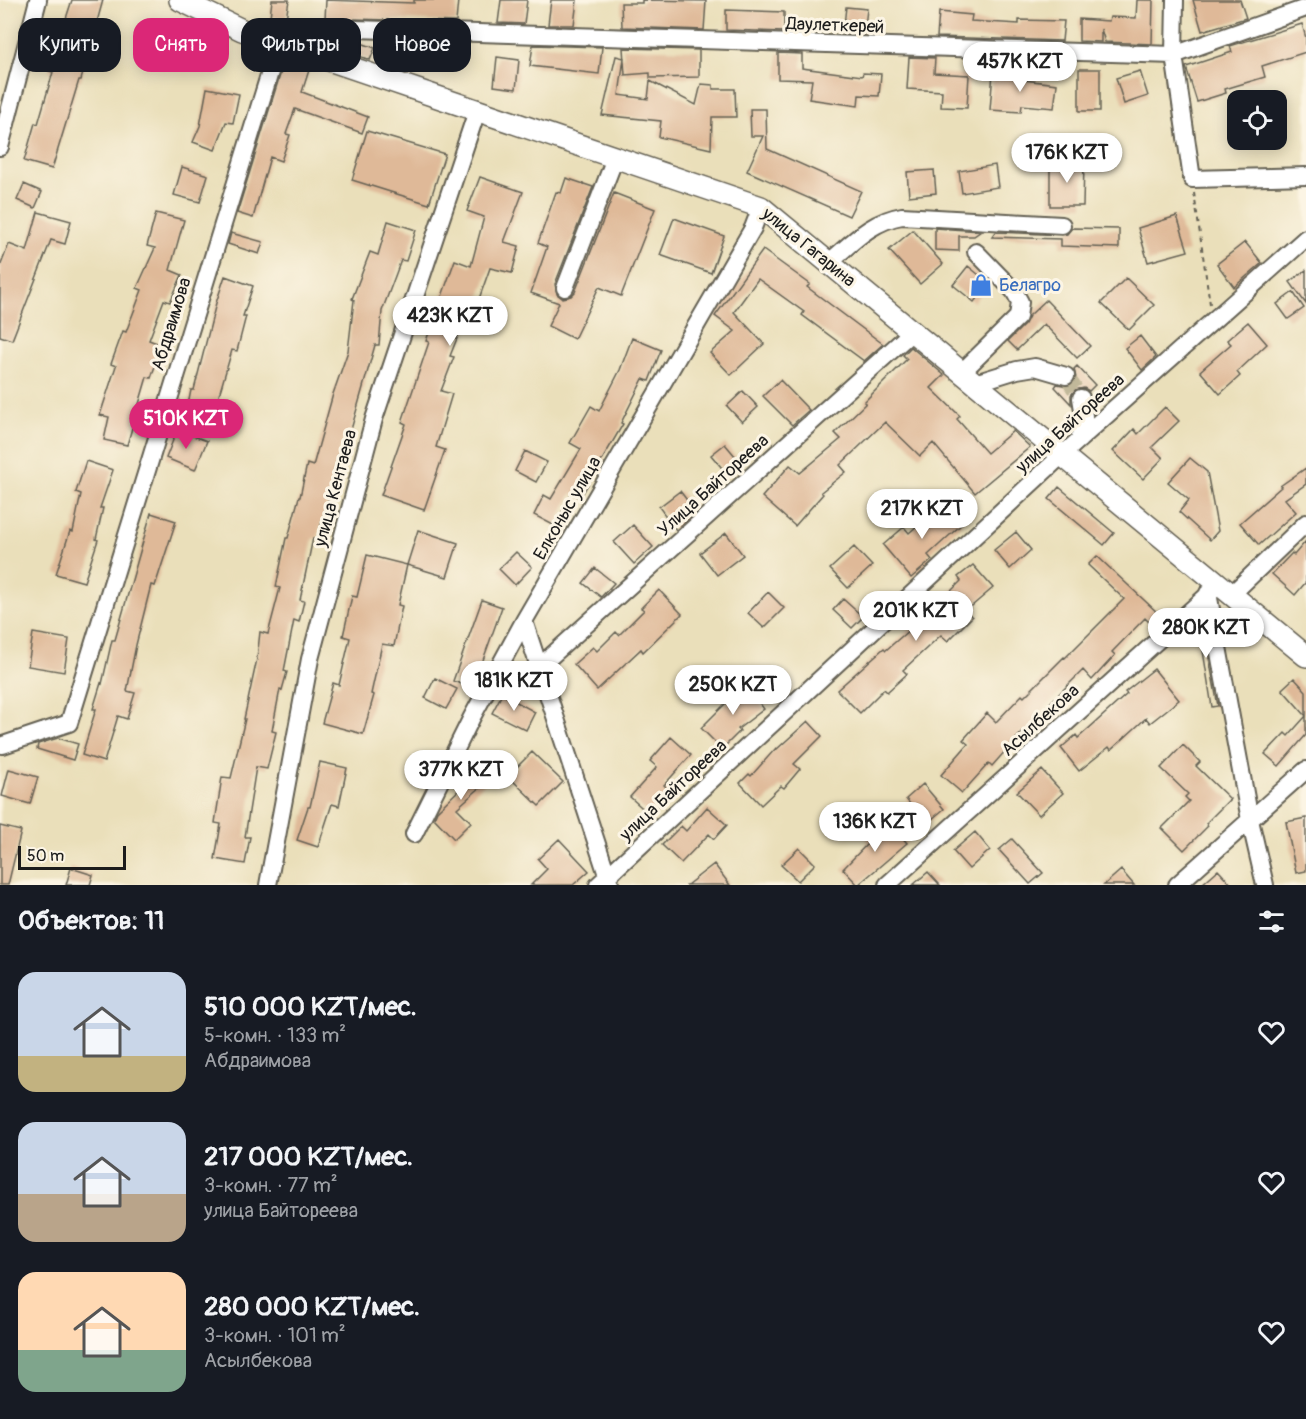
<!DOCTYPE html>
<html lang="ru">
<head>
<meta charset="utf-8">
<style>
	body { margin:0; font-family:Pangolin,sans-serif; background:#20242c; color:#f1f3f6; height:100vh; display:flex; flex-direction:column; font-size:22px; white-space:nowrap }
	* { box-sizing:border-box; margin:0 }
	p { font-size:20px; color:#9ea1a6 }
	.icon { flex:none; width:33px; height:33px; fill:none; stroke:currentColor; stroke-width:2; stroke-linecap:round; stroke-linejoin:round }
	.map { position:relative; height:885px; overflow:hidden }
	.details { display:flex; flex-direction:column; background:#171b24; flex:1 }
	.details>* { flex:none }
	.guide { position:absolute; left:18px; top:18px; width:600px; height:54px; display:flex; gap:12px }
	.buttons { position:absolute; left:1227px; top:90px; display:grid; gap:12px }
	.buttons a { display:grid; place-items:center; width:60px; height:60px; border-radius:12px; background:#171b24; box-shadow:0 3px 15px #0003; font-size:30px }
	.scale { position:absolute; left:18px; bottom:15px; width:108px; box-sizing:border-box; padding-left:6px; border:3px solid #1c1c1c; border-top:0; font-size:16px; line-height:21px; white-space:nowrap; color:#1c1c1c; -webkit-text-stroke:4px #fcf5e5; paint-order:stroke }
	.price { position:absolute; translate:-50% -51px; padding:0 14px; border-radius:21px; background:#fff; color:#222; font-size:20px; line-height:39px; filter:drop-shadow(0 2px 3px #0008) }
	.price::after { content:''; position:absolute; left:50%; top:36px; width:18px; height:14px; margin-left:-9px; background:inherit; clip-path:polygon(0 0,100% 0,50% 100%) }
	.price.current { background:#db2777; color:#fff }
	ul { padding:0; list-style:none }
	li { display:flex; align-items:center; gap:18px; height:150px; padding:0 18px }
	li span { display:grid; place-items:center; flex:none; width:168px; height:120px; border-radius:18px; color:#555 }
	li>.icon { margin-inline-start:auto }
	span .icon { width:72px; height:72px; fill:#fffc; stroke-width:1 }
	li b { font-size:26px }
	h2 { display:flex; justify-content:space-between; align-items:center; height:72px; padding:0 18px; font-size:26px }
	.tag { padding:0 21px; border-radius:18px; background:#171b24; box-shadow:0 3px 15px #0003; font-size:21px; line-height:54px }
	.tag.current { background:#db2777; color:#fff }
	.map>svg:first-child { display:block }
</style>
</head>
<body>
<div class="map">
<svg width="1306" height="885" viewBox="0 0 1306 885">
	<rect width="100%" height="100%" fill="#fcf5e5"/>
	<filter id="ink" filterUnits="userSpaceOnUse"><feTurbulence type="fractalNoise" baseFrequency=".0167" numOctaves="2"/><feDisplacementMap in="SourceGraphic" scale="12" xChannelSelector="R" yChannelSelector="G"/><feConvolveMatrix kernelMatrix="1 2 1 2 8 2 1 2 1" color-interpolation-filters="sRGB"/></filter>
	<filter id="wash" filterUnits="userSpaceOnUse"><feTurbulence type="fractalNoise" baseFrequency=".008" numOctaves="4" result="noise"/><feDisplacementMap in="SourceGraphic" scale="24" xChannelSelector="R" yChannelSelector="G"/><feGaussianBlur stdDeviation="1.35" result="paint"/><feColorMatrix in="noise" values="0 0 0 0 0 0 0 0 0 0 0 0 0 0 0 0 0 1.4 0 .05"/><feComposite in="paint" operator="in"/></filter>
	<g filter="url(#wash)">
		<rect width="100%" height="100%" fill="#eadfba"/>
		<g id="blocks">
			<path fill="#dfb998" d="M72,0H103L81,80H79L52,169L24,161L35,123L38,124L53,72L49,71Z
				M272,0H289L286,19L270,17Z
				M326,0L414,3V0H458L456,22L355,19L349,21L325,19Z
				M501,0H527L524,24L498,23Z
				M551,0H577L574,25H548Z
				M642,0L706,1L704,30L622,27L621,3H642Z
				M1137,0H1153L1152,44L1105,42L1101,29V42L1079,41V19L1109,21L1110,17L1136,18Z
				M1193,0H1240L1246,18L1202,31Z
				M846,7L867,9L864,35L843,34Z
				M726,10L784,12V32L726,30Z
				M939,12L972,15L971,21L1019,24V20L1064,21L1062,41L937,37Z
				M1302,24L1306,38V52L1262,66L1265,77L1225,89L1226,93L1197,102L1186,67L1232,52L1230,46Z
				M347,38L375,48L370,60L342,50Z
				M533,45L602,47L599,74L530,66Z
				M623,48L699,50V77L650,78V73L625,75Z
				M778,53L802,54V68L862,76L863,73L881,74L879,96L859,95L858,106L809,99L812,80L778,79Z
				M616,56L624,58L619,95L648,99L650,81L696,105L701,84L713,85V89H735L736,117H712L711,149L659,137L661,121L602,115Z
				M497,57L519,60L516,89L494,86Z
				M909,57L935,58L934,73L969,75L967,108L941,107L942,91L907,89Z
				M285,59L310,67L302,92L368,117L362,133L295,109L286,134L290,135L281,161L270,157L253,218L237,213Z
				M1079,69H1100V111H1079Z
				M1140,71L1148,96L1124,104L1116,78Z
				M993,72L1024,74V80L1057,84L1054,108L1022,105L1021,112L990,110Z
				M207,88L239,94L233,123L226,122L215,150L193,142L200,126Z
				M750,109H766L767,149L861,191L849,216L747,171L763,136H751Z
				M367,131L445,154L429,204L352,180Z
				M1050,163H1084L1083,206H1050Z
				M995,165L998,187L962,193L959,171Z
				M182,167L208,175L200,202L174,195Z
				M934,170L936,193L909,196L907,172Z
				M480,177L523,192L504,242L519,246L512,273L490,268L474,313L468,311L450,356L454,357L441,391L452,394L436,447L445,450L424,510L381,495L406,424L402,422L429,342L426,341L455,260L471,266L484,217L467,211Z
				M566,178L593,187L555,284L557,294L562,298L571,296L575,292L614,193L655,209L621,296L599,287L574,339L548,326L559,303L531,293L547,247L538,243L556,192L561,193Z
				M24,184L42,192L35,208L17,200Z
				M38,212L71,221L65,244L51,240L12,340L0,336V267L9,244L27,251Z
				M156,213L184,220L170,270L182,275L170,302L164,300L149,340L162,345L151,378L147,377L127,445L104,440L109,417L100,415L116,366L111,364L123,331L126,332L142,290L137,288L155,248L147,246Z
				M1177,216L1188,251L1148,262L1138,228Z
				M674,218L724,236L711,273L660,255Z
				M388,221L416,230L406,261L401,260L382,311L379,345H375L349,437L344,436L334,470L339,471L334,495L330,494L317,539L313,538L300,600L304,601L299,622L294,620L284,671L287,672L282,690L280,689L272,731L276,732L267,769L256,767L245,837H250L245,864L215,859L221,824L215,823L222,777L231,778L245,719H244L257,659L260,632L268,634L280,588L276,587L286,538H288L299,497H300L307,464L313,466L333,394L348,351L354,300L352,299L370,252L378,255Z
				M935,228L981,231L974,236H959V251L935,250Z
				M1072,228L1119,229V248L1061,246V239L992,237L996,232L1062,235L1067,234Z
				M913,230L943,264L920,284L889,250Z
				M231,233L263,242L259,254L228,244Z
				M1245,242L1262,263L1234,287L1217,264Z
				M763,250L810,284L807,287L883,344L864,361L802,315L804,312L758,279L734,312L764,344L731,375L710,353L735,331L715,316Z
				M968,266L989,283L974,302L953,285Z
				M1306,270V304L1290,282Z
				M225,276L253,286L243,316H246L237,351L232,350L219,395L215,421L186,415L191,390H194L216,303Z
				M1126,278L1154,305L1129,330L1101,303Z
				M1293,292L1304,308L1288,319L1277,304Z
				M1046,300L1090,346L1077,358L1044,324L1017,350L1008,341L1025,324L1029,316Z
				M1248,322L1267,344L1237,372L1240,376L1220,394L1200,371L1231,344L1227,340Z
				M1140,336L1156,357L1142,370L1125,348Z
				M632,338L661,350L649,381L643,379L621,423L623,424L580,498L572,493L555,526L534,515L544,495L551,499L581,449L570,443L591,406L599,411L620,370Z
				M911,347L944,375L931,388L960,416L957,419L987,453L1013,431L1030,447L975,493L933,443L920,456L885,422L840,465L846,472L821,492L823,494L795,526L762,497L790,465L800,473L841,439L835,433L866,403L864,402L907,359L903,355Z
				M1077,366L1095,385L1089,391L1084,388L1075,390L1071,395V404L1055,387L1057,384L1068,386L1073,384L1076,378L1074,369Z
				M780,380L809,410L792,425L763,396Z
				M743,391L758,407L742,422L727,406Z
				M1165,407L1179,421L1152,447L1163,458L1143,479L1113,451L1134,429L1138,434Z
				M177,430L207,441L195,470L166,458Z
				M725,444L741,463L727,474L711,455Z
				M525,451L547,462L536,482L515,471Z
				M1190,458L1207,472L1218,531L1210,540L1179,512L1189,500L1168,482Z
				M86,461L113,470L100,508H103L96,539L98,540L84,582L56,574L70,531L73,532L81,494L76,492Z
				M1306,468V484L1285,499L1296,512L1259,545L1240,523L1281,487L1280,486Z
				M1059,487L1114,533L1104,545L1049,499Z
				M680,491L696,512L676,530L659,507Z
				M943,503L962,524L928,555L932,560L911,578L883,545L904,527L909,533Z
				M151,513L176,521L155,586L151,585L136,645L127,691L135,693L127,719L118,716L104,762L82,755L96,709H93L101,683L102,684L112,640H115Z
				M633,525L653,547L634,564L614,542Z
				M418,530L458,543L447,577L407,565Z
				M1016,532L1031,550L1010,569L994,550Z
				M726,533L743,555L717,575L700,553Z
				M1306,541V582L1295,595L1272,574L1292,553L1294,555Z
				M854,547L872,566L848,588L830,569Z
				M516,552L532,567L515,585L499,569Z
				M367,555L407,565L398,605L402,606L394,646L382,644L371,694L374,695L363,734L322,723L333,683L339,685L350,638L343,636L352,596L357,597Z
				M1097,556L1160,615L1151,624L1145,618L1112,652L1115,655L1092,680L1083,670L1040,713L1043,716L1025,733L1023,731L992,766L989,763L962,793L941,775L968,744L963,740L987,713L996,722L1022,695L1024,697L1064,657L1065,658L1124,599L1088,565Z
				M973,565L993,588L966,611L972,617L948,641L941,635L903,670L907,674L887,692L884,689L860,713L837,690L884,648L886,650L917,623L922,619L927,624L940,612L936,606L961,581L958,577Z
				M595,568L614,583L601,597L583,583Z
				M659,590L682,614L643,652L641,649L597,690L574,664L593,647L597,651L616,632L619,635L644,610L641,608Z
				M768,592L784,608L764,628L748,613Z
				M843,599L863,617L852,628L833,610Z
				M482,600L502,607L473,688L453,681Z
				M1201,615L1218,706L1212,707L1199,626L1192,632L1188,627Z
				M33,633L69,639L64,672L28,666Z
				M1154,669L1179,700L1150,723L1146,718L1111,750L1109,747L1079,771L1061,748L1076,735L1078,738L1127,694L1125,692Z
				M435,678L457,689L446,709L425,698Z
				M1294,678L1306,691V735L1279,766L1265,754L1285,733L1288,736L1306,716L1282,689Z
				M744,682L764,709L738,729L740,731L722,749L701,728L731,698L728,694Z
				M502,694L535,712L526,730L492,713Z
				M808,721L822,736L794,764L800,769L784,788L781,786L761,805L740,783L749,774L751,776L776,748L777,749Z
				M671,737L691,755L664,785L671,792L650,815L630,797L657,767L650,761Z
				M58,738L78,744L73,760L37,749L38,744Z
				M1183,745L1200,762L1196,766L1230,799L1206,823L1208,826L1184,850L1162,828L1189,801L1185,797L1188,794L1161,768Z
				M532,752L563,782L539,806L508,776Z
				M320,762L347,768L339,806L332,804L318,847L297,840L308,807H310Z
				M477,763L491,778L457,808L471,822L454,839L434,818L437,811L462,787L456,780Z
				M9,769L38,777L30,804L2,796Z
				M1042,770L1063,793L1039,815L1017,792Z
				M923,784L944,809L926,824L906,799Z
				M707,807L727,825L714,839L709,834L681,863L662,845L681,826L686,831Z
				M1306,818V871L1296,873L1286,822Z
				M888,821L907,843L858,885L843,869L869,842L866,839Z
				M0,826L21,831L8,885H0Z
				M975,832L990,850L969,869L953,851Z
				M559,839L589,871L573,885H531L547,869L538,859Z
				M1012,839L1043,873L1030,884L999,850Z
				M799,848L815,864L798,881L781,865Z
				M714,864L730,885H687L701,874Z
				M71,868L93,875L90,885H66Z
				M1121,870L1134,885H1104Z
				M1218,870L1232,885H1201Z
				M928,872L940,885H913Z"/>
		</g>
	</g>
	<g filter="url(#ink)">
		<use href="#blocks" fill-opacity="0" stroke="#646053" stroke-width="1.5"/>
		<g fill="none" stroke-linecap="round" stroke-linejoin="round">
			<path stroke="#c1b89a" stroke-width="16" stroke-dasharray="16 8" stroke-linecap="butt" d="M1066,376L1081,398"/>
			<g stroke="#646053" stroke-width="20">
				<path id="minor" d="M1175,0L1174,55L1192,179L1306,176
					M355,29L1174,55L1306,8
					M0,147L38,0
					M828,263C851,244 871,221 902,216L1062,225
					M565,288L615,158
					M962,372L1018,317L1020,302L1014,291L976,252
					M975,383L1017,370L1035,367L1066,376
					M1079,440L1084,416L1081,398
					M1208,593L1250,820L1265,885
					M1232,594L1306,523
					M524,621L610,884
					M539,667L912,332
					M3,745L69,723L279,43
					M414,834L472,717L524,621L753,228L761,207
					M268,885L310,659L374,419L477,111
					M598,885L1062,455L1306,238
					M887,885L1220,584
					M1177,885L1306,770"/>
			</g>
			<g stroke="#646053" stroke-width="24">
				<path id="major" d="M180,0L242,30L279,43L761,207L1306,656"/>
			</g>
			<path stroke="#646053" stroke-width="2" stroke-dasharray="4.5 4.5" stroke-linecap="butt" d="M1194,193L1210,304"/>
			<use href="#minor" stroke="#fff" stroke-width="16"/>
			<use href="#major" stroke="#fff" stroke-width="21"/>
		</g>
	</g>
	<defs>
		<g id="shop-bare" transform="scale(1.8)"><path d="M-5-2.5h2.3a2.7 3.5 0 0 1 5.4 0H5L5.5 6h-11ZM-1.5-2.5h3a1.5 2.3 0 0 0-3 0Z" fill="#3f7fe0" stroke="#fcf5e5" stroke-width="2.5" paint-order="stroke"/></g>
	</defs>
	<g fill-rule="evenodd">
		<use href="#shop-bare" x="981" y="285"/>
	</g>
	<g text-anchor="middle" stroke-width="6" stroke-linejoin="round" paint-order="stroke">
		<g font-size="18" fill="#1c1c1c" stroke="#fcf5e5">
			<text transform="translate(835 25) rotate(2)" y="6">Даулеткерей</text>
			<text transform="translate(809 247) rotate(39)" y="6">улица Гагарина</text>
			<text transform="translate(171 324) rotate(-73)" y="6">Абдраимова</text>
			<text transform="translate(1070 423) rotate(-42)" y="6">улица Байтореева</text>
			<text transform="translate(713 485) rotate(-42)" y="6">Улица Байтореева</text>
			<text transform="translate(335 488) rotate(-75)" y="6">улица Кентаева</text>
			<text transform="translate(567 508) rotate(-60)" y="6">Елконыс улица</text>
			<text transform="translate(1040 720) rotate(-42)" y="6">Асылбекова</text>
			<text transform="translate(673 790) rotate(-43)" y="6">улица Байтореева</text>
		</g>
		<g font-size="18" fill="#366cbe" stroke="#fcf5e5" text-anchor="start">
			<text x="999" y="291">Белагро</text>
		</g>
	</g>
</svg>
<div class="buttons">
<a><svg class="icon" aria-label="locate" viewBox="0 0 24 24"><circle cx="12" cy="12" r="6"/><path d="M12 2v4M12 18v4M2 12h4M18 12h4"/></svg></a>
</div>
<div class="scale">50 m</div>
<b class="price" style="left:1020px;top:93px">457K KZT</b>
<b class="price" style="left:1067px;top:184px">176K KZT</b>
<b class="price" style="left:450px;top:347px">423K KZT</b>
<b class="price current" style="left:186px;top:450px">510K KZT</b>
<b class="price" style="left:922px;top:540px">217K KZT</b>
<b class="price" style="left:916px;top:642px">201K KZT</b>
<b class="price" style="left:1206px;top:659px">280K KZT</b>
<b class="price" style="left:514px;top:712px">181K KZT</b>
<b class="price" style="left:733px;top:716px">250K KZT</b>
<b class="price" style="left:461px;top:801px">377K KZT</b>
<b class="price" style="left:875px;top:853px">136K KZT</b>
<div class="guide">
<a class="tag">Купить</a>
<a class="tag current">Снять</a>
<a class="tag">Фильтры</a>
<a class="tag">Новое</a>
</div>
</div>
<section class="details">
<h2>Объектов: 11<svg class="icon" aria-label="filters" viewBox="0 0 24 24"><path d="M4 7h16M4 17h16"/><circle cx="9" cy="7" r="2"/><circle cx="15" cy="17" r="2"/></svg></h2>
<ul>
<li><span style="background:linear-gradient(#c9d6e8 70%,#c2b280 0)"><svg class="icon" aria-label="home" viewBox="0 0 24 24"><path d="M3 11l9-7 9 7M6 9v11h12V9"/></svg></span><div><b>510 000 KZT/мес.</b><p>5-комн. · 133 m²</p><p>Абдраимова</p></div><svg class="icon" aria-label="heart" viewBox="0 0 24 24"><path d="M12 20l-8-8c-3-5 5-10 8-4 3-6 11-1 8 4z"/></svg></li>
<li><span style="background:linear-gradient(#c9d6e8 60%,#b9a48a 0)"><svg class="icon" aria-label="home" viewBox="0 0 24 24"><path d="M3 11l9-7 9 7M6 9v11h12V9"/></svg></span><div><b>217 000 KZT/мес.</b><p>3-комн. · 77 m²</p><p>улица Байтореева</p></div><svg class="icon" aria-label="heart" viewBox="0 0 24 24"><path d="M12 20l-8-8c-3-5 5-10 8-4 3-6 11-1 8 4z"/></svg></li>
<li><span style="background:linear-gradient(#ffd9b3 65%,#7fa58c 0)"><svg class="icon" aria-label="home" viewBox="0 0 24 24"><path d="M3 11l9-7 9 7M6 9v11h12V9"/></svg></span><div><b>280 000 KZT/мес.</b><p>3-комн. · 101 m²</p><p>Асылбекова</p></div><svg class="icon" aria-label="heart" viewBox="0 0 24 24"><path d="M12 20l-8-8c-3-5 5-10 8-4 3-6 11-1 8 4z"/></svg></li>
</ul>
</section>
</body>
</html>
